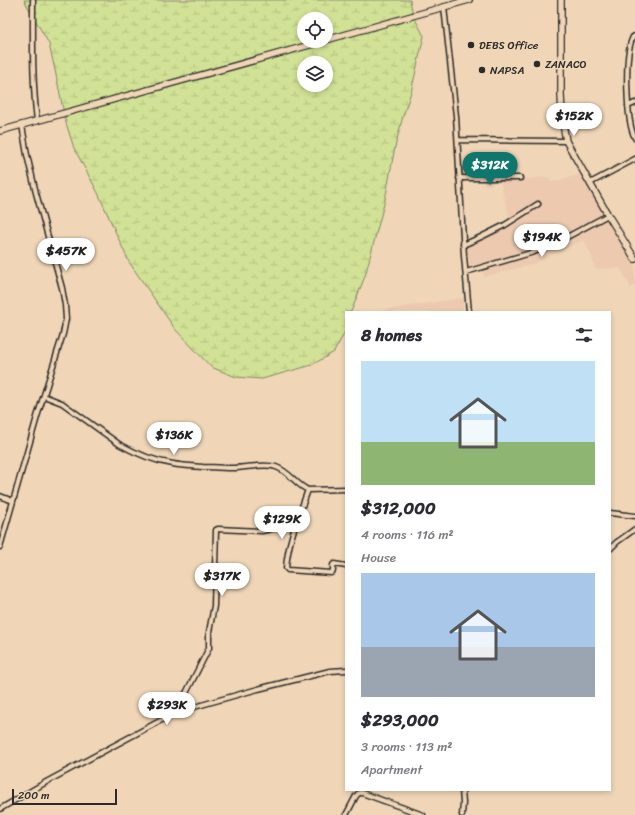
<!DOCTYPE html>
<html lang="en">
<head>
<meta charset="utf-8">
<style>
	body { margin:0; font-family:Sriracha,sans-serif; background:#f2f2f3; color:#2b2b33; height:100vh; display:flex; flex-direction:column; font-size:15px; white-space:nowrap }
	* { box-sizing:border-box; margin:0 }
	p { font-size:13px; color:#7c7c81 }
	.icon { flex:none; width:22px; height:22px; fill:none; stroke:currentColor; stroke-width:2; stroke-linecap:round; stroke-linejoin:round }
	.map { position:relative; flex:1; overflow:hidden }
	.details { position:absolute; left:345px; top:311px; width:266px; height:480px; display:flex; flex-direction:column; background:#fff; border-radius:0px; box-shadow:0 2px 6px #0003 }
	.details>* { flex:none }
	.fabs { position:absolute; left:297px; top:12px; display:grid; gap:8px }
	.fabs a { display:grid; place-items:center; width:36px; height:36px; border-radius:50%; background:#fff; box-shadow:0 2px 6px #0003; font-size:20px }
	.scale { position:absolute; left:12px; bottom:10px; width:105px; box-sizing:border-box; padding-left:4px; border:2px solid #2b2b2b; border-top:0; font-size:11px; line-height:14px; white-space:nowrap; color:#2b2b2b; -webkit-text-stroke:3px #f0d6b7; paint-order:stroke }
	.price { position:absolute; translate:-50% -34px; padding:0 9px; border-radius:14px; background:#fff; color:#222; font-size:13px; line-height:26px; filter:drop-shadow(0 1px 2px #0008) }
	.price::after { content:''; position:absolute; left:50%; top:24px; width:12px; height:9px; margin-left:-6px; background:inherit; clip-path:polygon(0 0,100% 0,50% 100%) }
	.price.on { background:#0f766e; color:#fff }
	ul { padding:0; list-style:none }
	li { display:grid; align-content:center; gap:8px; height:212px; padding:0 16px }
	li span { display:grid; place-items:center; height:124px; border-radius:0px; color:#555 }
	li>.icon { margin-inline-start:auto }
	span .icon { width:72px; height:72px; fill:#fffc; stroke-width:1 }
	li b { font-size:17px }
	h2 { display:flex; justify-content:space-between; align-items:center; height:48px; padding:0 16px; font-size:17px }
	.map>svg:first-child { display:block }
</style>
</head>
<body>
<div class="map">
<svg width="635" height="815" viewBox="0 0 635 815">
	<defs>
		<pattern id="wetland-marsh" width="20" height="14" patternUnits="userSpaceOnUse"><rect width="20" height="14" fill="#d1e296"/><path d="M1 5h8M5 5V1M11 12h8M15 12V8" fill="none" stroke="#b4c281"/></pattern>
	</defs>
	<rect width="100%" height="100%" fill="#f0d6b7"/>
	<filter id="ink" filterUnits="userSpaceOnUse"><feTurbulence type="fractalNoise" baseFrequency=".025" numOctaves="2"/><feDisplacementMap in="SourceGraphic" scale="8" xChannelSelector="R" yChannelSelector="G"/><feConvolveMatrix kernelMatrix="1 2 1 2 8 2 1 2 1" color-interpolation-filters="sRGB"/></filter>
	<g filter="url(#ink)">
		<path fill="#ecc9af" d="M581,174L635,267V285L631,288L620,268L595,269L591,254L583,240L533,264L484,277L481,263L470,266L467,249L472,243L511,223L500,181L549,177L552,182Z
			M463,298V312H383V310Z"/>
		<path fill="url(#wetland-marsh)" stroke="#7e8660" fill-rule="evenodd" d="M24,0H410C412,14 417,23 424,36L411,92L403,116L395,147L385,200L365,276L351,312H346V330L334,352L312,365L262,379L236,377L211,367L175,329L129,262L98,193L74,148L66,123L55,70L49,44ZM304,19H326V41H304ZM304,63H326V85H304Z"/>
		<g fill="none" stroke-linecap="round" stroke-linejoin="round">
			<g stroke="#2b2b2b" stroke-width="7">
				<path id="minor" d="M33,0C33,40 32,81 37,121
					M444,7L456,116L464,256L469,312
					M635,36L633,37C624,53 626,122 635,138
					M628,106L635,103
					M458,140L566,141
					M459,178H520
					M590,183L635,159
					M463,245L481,237L505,225L538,204
					M466,272L534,252L554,244L608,215
					M44,396L62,403L119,444C135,453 154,461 173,464C183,466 193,466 203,467C213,467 223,468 234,468C246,468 264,463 276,467C289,471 296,485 308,490
					M346,489L308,490C299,515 288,541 286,568L288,570C302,571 316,572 331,573L333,571V565L334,564L346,566
					M0,496L13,501
					M610,513L635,516
					M0,547L37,417L63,334L66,319L65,305L62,288L36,193L27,155L22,125
					M610,549L617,542L635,529
					M172,713L178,707L183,699L209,648V632L214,606L216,530L218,529L262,531L296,523
					M0,809L48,781L171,715L180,711L258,689L330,671L346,670
					M346,815L356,796L359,793H362L423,815
					M462,815L463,803L462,790"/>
			</g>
			<g stroke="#2b2b2b" stroke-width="8">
				<path id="secondary" d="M561,0V94L562,118L566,141L608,215L635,259
					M326,40L469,0
					M0,131L324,41"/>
			</g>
			<use href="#minor" stroke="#f0d6b7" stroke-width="4"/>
			<use href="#secondary" stroke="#f0d6b7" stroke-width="5.5"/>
		</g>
	</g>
	<g fill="#2b2b2b" stroke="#f0d6b7" stroke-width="1.5">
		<circle cx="471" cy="45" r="4"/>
		<circle cx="537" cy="64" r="4"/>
		<circle cx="482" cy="70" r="4"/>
	</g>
	<g text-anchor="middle" stroke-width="3" stroke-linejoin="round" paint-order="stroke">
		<g font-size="11" fill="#2b2b2b" stroke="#f0d6b7" text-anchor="start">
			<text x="479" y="49">DEBS Office</text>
			<text x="545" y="68">ZANACO</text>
			<text x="490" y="74">NAPSA</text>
		</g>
	</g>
</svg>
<div class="fabs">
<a><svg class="icon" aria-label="locate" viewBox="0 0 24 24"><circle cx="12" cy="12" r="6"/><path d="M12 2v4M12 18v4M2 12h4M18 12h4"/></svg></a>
<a><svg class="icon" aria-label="layers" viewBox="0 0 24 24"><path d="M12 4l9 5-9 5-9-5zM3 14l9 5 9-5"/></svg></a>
</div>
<div class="scale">200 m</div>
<b class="price" style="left:574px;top:137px">$152K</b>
<b class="price on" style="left:490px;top:186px">$312K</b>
<b class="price" style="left:542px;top:258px">$194K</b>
<b class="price" style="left:66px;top:272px">$457K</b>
<b class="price" style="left:174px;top:456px">$136K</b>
<b class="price" style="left:282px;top:540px">$129K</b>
<b class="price" style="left:222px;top:597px">$317K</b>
<b class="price" style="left:167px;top:726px">$293K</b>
<section class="details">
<h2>8 homes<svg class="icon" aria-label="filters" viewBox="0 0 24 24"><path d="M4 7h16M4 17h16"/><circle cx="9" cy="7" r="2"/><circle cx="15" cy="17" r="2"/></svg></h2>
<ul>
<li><span style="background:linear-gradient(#bfe0f5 65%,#8fb573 0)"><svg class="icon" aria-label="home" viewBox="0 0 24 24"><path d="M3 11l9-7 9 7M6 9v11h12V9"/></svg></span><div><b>$312,000</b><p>4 rooms · 116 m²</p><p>House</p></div></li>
<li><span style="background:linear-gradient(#a9c7e8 60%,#9aa5b1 0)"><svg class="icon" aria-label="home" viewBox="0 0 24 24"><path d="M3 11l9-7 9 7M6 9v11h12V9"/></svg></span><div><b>$293,000</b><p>3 rooms · 113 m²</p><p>Apartment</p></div></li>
</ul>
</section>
</div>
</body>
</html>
